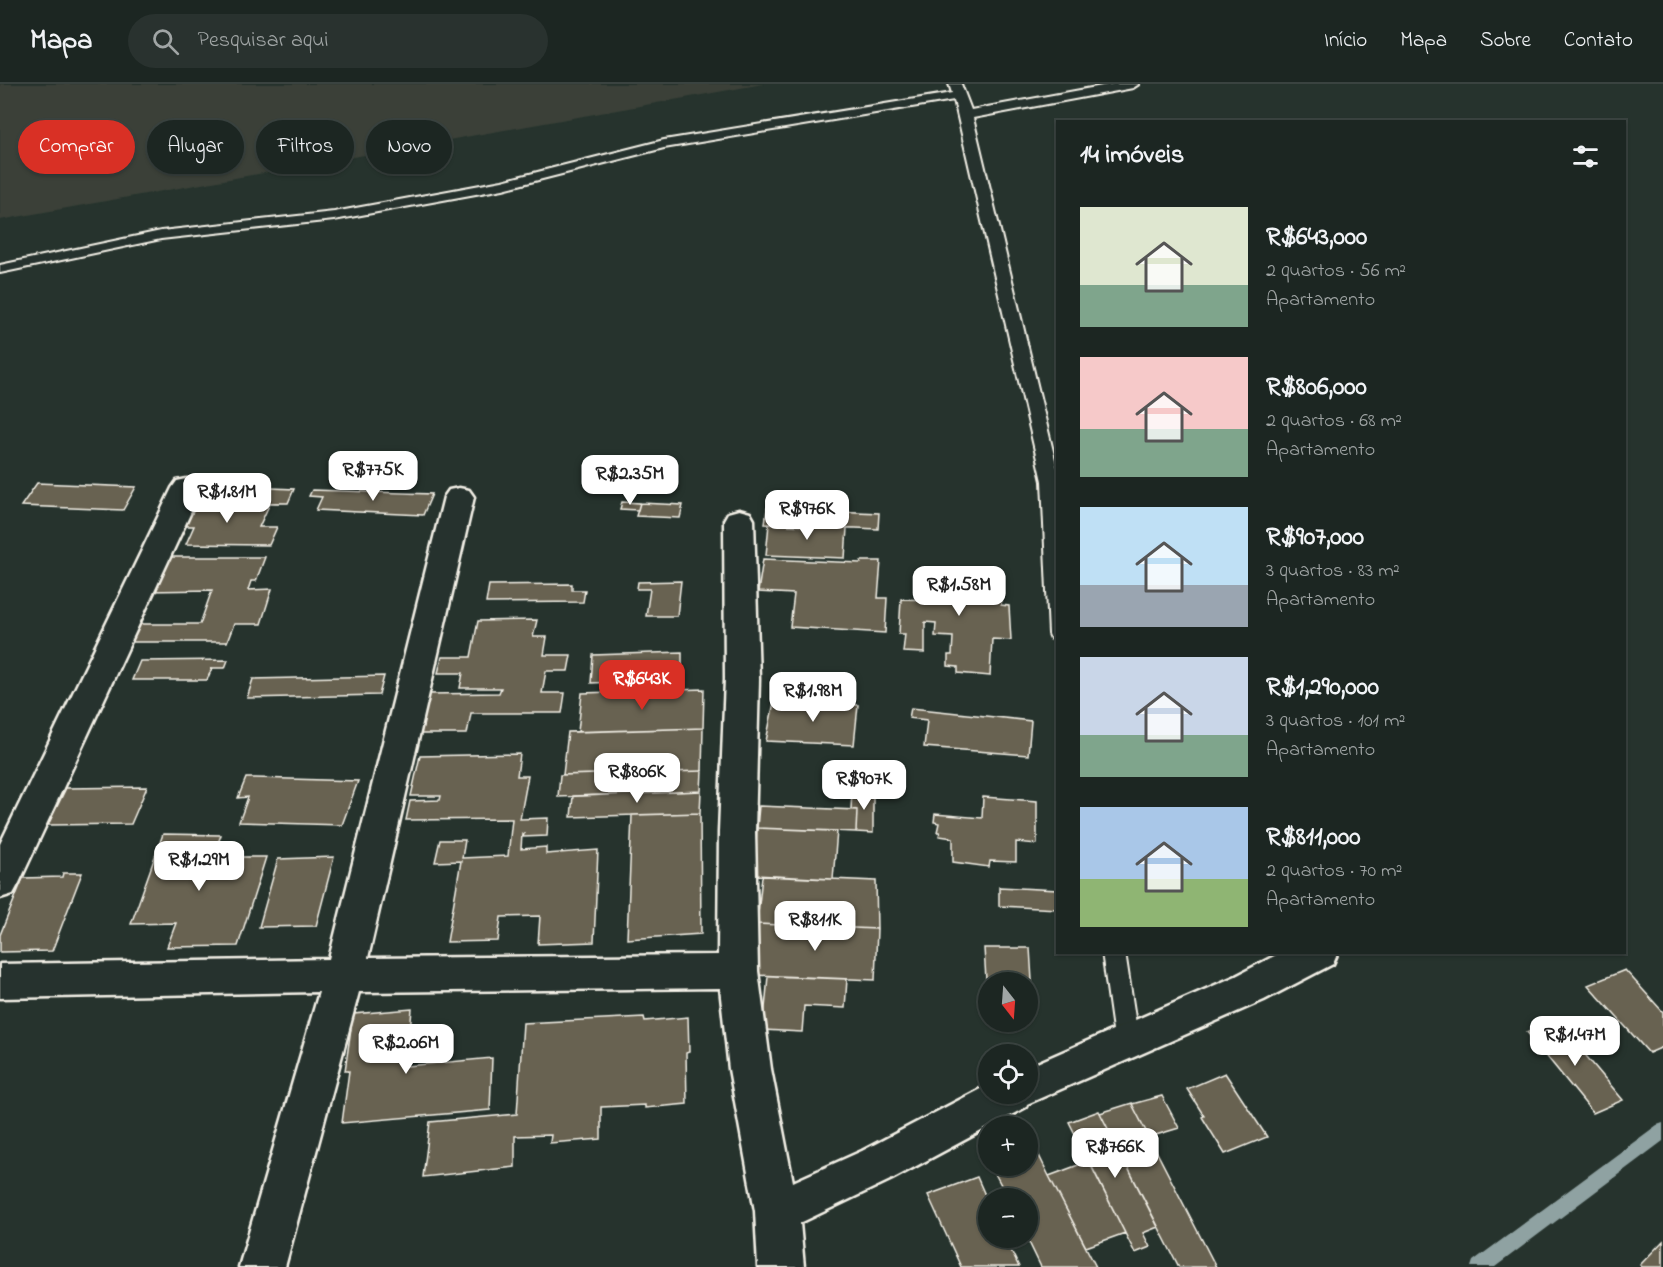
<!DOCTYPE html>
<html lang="pt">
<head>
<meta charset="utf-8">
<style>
	body { margin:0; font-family:"Indie Flower",sans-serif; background:#29322f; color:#f1f3f6; height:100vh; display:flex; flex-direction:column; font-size:22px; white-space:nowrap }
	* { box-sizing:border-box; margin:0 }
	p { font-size:20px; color:#a0a5a5 }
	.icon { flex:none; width:33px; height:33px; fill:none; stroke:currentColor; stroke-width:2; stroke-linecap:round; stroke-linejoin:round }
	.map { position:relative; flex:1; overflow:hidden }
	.details { position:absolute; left:1056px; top:36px; width:570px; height:834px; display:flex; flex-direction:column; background:#1c2622; border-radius:0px; box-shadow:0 2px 4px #0004,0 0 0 2px #3a4340 }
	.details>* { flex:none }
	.top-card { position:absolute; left:18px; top:36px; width:570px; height:54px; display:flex; gap:12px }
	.needle { width:39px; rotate:163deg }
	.fabs { position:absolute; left:978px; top:888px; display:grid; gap:12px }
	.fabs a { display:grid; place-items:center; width:60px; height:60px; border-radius:50%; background:#1c2622; box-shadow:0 2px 4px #0004,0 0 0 2px #3a4340; font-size:30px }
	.price { position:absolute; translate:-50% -51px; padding:0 14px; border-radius:12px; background:#fff; color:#222; font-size:20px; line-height:39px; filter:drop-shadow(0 2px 3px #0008) }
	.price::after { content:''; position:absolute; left:50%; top:36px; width:18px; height:14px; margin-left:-9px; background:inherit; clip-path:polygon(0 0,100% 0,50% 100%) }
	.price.selected { background:#d93025; color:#fff }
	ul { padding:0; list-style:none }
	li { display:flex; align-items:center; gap:18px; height:150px; padding:0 24px }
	li span { display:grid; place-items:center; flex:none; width:168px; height:120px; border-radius:0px; color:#555 }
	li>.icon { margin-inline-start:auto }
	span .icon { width:72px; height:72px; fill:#fffc; stroke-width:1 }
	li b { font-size:26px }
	h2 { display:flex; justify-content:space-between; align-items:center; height:72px; padding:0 24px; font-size:26px }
	.tag { padding:0 21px; border-radius:27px; background:#1c2622; box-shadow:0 2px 4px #0004,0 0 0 2px #3a4340; font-size:21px; line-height:54px }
	.tag.selected { background:#d93025; color:#fff }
	header { display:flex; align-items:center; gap:36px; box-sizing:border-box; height:84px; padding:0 30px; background:#1c2622; border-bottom:2px solid #3a4340 }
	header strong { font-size:28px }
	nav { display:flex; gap:33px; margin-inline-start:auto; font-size:21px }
	.search { width:420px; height:54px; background:#29322f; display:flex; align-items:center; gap:15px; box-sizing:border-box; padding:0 21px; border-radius:33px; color:#a0a5a5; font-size:22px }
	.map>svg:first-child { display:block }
</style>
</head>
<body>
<header>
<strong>Mapa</strong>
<div class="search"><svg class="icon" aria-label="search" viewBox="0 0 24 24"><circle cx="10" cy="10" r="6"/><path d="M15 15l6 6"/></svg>Pesquisar aqui</div>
<nav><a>Início</a><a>Mapa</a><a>Sobre</a><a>Contato</a></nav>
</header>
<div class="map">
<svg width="1663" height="1183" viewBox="0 0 1663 1183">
	<rect width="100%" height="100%" fill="#26332d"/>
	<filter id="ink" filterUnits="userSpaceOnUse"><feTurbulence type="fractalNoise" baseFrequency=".0167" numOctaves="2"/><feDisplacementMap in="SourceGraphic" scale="12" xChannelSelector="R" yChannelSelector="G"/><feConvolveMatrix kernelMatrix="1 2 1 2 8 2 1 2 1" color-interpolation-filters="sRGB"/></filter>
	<g filter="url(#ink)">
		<path fill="#3a4138" d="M0,0H763L0,136Z"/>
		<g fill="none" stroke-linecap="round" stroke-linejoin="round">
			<path fill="#8fa2a2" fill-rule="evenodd" d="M1663,1039V1057L1495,1183H1471L1473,1177L1657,1041Z"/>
		</g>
		<path fill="#686251" stroke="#f4f1e8" stroke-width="1.5" d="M37,399L136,403L123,426L21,422Z
			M196,401L294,405L288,419L189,418Z
			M312,406L432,410L423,431L316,426L322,413L309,412Z
			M187,418L270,419L259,443H277L269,461L186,460L194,442H177Z
			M622,418L640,419L638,426L620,425Z
			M640,419L683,421L680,434L636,432Z
			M767,424L879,429L878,445L765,440Z
			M769,440L847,444L845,474L766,471Z
			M162,473H265L256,497H251L248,506L272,505L261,540H234L227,558H124L133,540H200L212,506L148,507Z
			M763,475L861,479V477H881L878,514H887L885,549L790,543L794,510L758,508Z
			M930,484L1002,489L1001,521L1009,522L1011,556L992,555L990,592L958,589V583L948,582V571H952L953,553L935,552L936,539L925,538V569L903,568L905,550H899L901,515L928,516Z
			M681,497L677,532H646L650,505H637L638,498Z
			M572,500V506H585L583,518L486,519L489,501Z
			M537,536L533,553H547L544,571H571L568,587H546L542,609H565L562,629H471L467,650H420L429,610L499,609L501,604H460L463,589H438L442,573H471L478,537Z
			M682,568V595L591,599L593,571Z
			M228,576L225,584H212L207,596H132L140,577Z
			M384,592L379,611L247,614L253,595Z
			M704,605L703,644L578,648L582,609Z
			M774,618L858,621L854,661L766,657Z
			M911,624L1031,637L1028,671L924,663L927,636L909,634Z
			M703,644L702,687L563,691L568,648Z
			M520,670L517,692H528L520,735L548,734L547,752L523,753L524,750H522L521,765L546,763V770L598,766L594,858L538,860L540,832L501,833L498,857L447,858L461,777L435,778L440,756H465L462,774L508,772L512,735L406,736L410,717L440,716L441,712H411L420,672Z
			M702,687L701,707L558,713L560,691Z
			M246,694H255L358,697L342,741L239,738L248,713L238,714Z
			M147,703L131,740L48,741L66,704Z
			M701,707L700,729L571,733L573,712Z
			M852,708L873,709V749L856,748L857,726L851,725Z
			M983,713L1037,717V760L1016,758V778L990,777L989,783L953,778V754L939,752L940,748H937L939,739L934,738L935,730L982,734Z
			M759,722L857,726L856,748L757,744Z
			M700,729L701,850L627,855L632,731Z
			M757,744L837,747L833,795L754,791Z
			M163,750L221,751L213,773H266L238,862L167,863L176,839L131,840Z
			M334,773L316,842L259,843L278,775Z
			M63,789H82L52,867L0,868V851L23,794L62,793Z
			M762,792L876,797L877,845L757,840Z
			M999,803L1058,806V825L999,822Z
			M757,840L877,845L875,896L753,891Z
			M984,864H1030L1033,913H1028V898H988L987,911Z
			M1625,886L1663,928V963L1649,969L1588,901Z
			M768,892L847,895L845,924L804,922L802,948L763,946Z
			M412,925L407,982L492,974L490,1026L342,1039L349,987H345L353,930Z
			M644,933L645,937L688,933L689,968L686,969L687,1020L645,1024V1021L601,1023V1055L550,1059L551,1051L515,1052V1083L423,1093L430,1038L517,1030L523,939Z
			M1556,936L1623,1016L1593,1029L1527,948Z
			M1225,989L1267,1053L1225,1070L1202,1033L1204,1032L1187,1005Z
			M1162,1012L1179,1044L1149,1053L1132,1020Z
			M1132,1019V1020L1216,1183H1179L1100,1029Z
			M1099,1027L1158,1143L1143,1149L1150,1163L1135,1169L1069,1038Z
			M1029,1051L1049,1092L1096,1183H1041L1027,1154L1028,1114H1008L991,1082H1028Z
			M1089,1077L1125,1149L1086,1163L1049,1092Z
			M977,1093L988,1118V1154H1005L1019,1183H961L928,1111Z
			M1663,1157V1183H1642L1640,1181Z"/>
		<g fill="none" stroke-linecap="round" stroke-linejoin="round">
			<g stroke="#f4f1e8" stroke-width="4">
				<path id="service" d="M949,0H961L971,26L1113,0H1139L1133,4L973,34L1058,388V557L1051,555L1049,550L1042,397L954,16L664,64L503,105L334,136L161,155L0,189V181L161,147L334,128L502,97L664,56L952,9Z
					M1102,868H1125L1139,960L1135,968L1127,971L1119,968L1115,960Z"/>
			</g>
			<g stroke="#f4f1e8" stroke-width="5">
				<path id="minor" d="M187,395L197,397L202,404L19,799L13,810L0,814V760L172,404L177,397Z
					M459,404L469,406L474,413L368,874L718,871L719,748L725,595L724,436L728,429L739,426L750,429L754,436L759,595L755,748L758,887L771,985L793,1098L862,1067L988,1001V1010H1028V983L1236,892L1282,868H1338L1333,880L1264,916L1027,1020L1026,1023L892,1095L800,1139L804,1183H758L755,1127L729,985L720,904L359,908L285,1183H239L319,908L0,914V880L329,875L444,413L449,406Z"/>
			</g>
			<use href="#service" fill="#26332d" fill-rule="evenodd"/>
			<use href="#minor" fill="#26332d" fill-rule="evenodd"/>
		</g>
	</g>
</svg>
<div class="fabs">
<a><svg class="needle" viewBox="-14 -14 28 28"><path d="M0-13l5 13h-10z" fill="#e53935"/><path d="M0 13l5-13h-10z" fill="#a0a5a5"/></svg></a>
<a><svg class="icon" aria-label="locate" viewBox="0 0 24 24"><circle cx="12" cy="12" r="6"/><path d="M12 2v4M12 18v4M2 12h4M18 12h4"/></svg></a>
<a>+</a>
<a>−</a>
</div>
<b class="price" style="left:373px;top:418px">R$775K</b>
<b class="price" style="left:630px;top:422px">R$2.35M</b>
<b class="price" style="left:227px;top:440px">R$1.81M</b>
<b class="price" style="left:807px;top:457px">R$976K</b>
<b class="price" style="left:959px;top:533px">R$1.58M</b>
<b class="price selected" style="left:642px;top:627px">R$643K</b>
<b class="price" style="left:813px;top:639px">R$1.98M</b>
<b class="price" style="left:637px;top:720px">R$806K</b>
<b class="price" style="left:864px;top:727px">R$907K</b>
<b class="price" style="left:199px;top:808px">R$1.29M</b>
<b class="price" style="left:815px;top:868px">R$811K</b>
<b class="price" style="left:1575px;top:983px">R$1.47M</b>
<b class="price" style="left:406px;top:991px">R$2.06M</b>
<b class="price" style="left:1115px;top:1095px">R$766K</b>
<div class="top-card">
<a class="tag selected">Comprar</a>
<a class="tag">Alugar</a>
<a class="tag">Filtros</a>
<a class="tag">Novo</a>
</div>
<section class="details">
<h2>14 imóveis<svg class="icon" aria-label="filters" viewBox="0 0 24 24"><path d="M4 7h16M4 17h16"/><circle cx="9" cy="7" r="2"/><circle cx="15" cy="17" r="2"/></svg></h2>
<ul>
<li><span style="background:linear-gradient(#dfe7d0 65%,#7fa58c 0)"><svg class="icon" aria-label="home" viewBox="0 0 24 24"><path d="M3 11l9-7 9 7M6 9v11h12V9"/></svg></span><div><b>R$643,000</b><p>2 quartos · 56 m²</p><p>Apartamento</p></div></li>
<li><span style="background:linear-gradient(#f6c9c9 60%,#7fa58c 0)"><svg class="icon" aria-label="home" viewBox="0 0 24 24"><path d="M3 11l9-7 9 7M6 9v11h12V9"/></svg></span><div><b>R$806,000</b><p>2 quartos · 68 m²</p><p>Apartamento</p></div></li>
<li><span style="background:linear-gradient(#bfe0f5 65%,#9aa5b1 0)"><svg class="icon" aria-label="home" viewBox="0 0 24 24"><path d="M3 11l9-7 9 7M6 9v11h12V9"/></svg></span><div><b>R$907,000</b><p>3 quartos · 83 m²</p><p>Apartamento</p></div></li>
<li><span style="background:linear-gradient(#c9d6e8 65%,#7fa58c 0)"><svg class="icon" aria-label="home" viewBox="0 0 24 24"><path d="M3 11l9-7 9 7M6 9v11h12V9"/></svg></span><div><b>R$1,290,000</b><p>3 quartos · 101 m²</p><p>Apartamento</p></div></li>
<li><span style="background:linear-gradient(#a9c7e8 60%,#8fb573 0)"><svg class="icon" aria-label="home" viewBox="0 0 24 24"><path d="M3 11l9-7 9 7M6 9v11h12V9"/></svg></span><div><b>R$811,000</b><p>2 quartos · 70 m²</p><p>Apartamento</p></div></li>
</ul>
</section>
</div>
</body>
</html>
